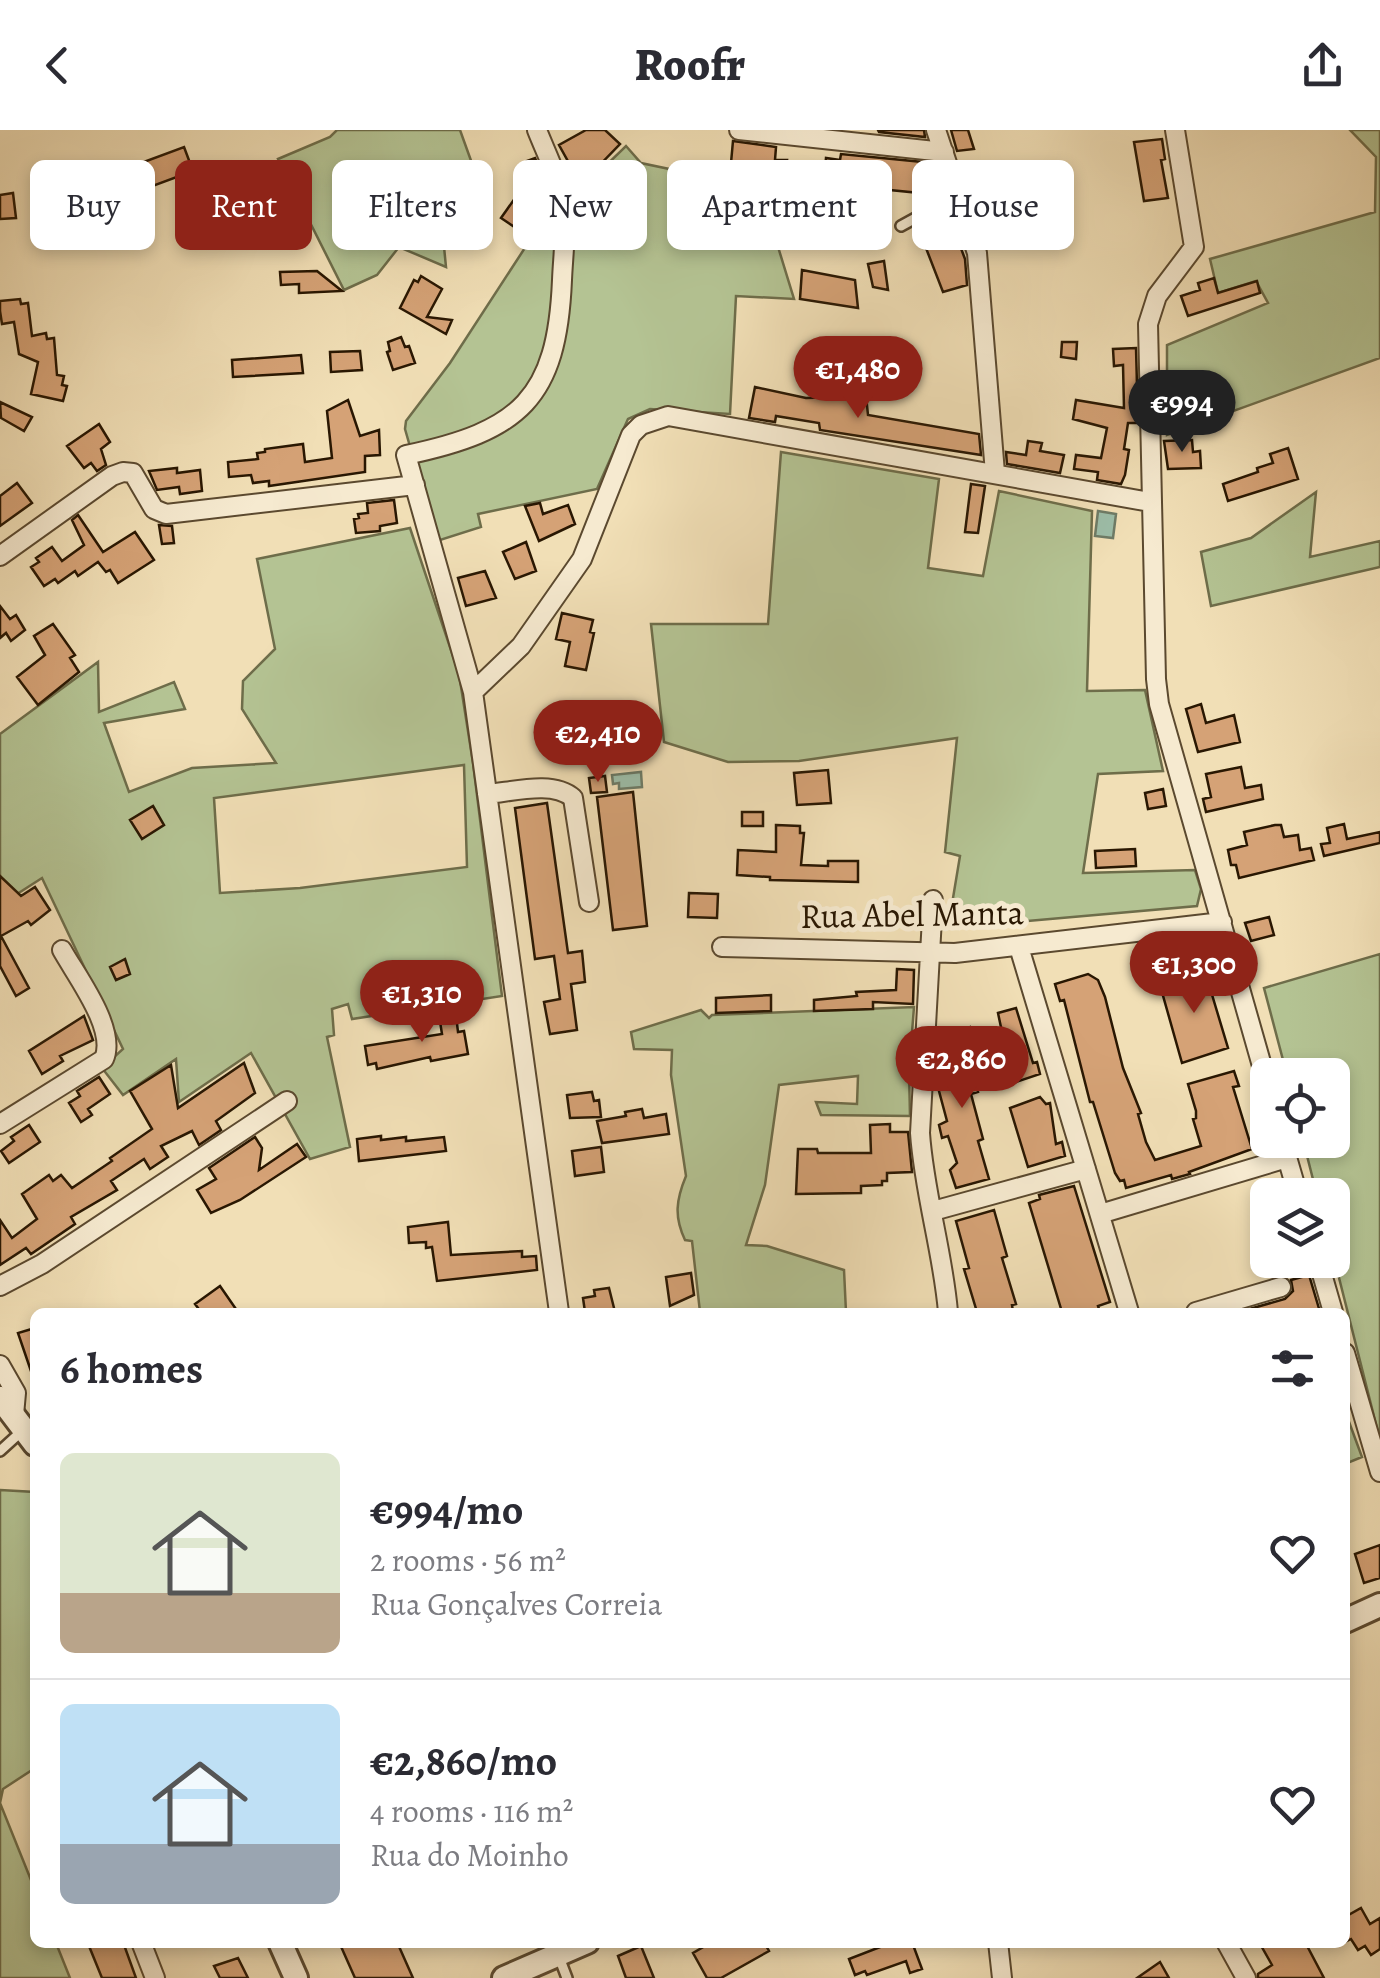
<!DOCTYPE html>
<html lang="en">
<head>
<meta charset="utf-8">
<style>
	body { margin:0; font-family:Alegreya,serif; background:#f7f7f7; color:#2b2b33; height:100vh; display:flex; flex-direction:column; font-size:38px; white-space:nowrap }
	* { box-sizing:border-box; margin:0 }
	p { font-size:32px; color:#7c7c81 }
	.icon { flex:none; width:55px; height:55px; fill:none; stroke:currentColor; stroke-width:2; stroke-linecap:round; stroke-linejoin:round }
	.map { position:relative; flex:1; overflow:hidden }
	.sheet { position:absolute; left:30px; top:1178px; width:1320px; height:640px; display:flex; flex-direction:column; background:#fff; border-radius:15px; box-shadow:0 5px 15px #0003 }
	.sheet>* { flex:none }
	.hud { position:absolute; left:30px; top:30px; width:1320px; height:90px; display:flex; gap:20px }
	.controls { position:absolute; left:1250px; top:928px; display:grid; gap:20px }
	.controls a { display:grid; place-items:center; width:100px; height:100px; border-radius:15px; background:#fff; box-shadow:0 5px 15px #0003; font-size:50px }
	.price { position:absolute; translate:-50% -85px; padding:0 22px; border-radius:35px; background:#8f2418; color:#fff; font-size:32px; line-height:65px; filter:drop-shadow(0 2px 5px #0008) }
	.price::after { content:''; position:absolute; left:50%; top:60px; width:30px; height:22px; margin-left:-15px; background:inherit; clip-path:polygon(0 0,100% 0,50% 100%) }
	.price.active { background:#222; color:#fff }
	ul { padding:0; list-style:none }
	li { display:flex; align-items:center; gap:30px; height:250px; padding:0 30px }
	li+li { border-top:2px solid #e1e1e2 }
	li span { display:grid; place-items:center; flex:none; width:280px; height:200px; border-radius:15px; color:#555 }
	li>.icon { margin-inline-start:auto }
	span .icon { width:120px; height:120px; fill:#fffc; stroke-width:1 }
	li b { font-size:42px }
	h2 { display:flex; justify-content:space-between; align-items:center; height:120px; padding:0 30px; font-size:42px }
	.chip { padding:0 35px; border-radius:15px; background:#fff; box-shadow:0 5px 15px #0003; font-size:35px; line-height:90px }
	.chip.active { background:#8f2418; color:#fff }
	header { display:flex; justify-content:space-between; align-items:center; height:130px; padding:0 30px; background:#fff; font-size:45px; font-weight:800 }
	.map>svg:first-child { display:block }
</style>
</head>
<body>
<header><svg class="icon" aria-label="back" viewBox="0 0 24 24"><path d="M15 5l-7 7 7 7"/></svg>Roofr<svg class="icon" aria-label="share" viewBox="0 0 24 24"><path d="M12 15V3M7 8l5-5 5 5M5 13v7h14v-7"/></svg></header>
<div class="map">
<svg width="1380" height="1848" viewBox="0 0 1380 1848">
	<rect width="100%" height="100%" fill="#f1dfb6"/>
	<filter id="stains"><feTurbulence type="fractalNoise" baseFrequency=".002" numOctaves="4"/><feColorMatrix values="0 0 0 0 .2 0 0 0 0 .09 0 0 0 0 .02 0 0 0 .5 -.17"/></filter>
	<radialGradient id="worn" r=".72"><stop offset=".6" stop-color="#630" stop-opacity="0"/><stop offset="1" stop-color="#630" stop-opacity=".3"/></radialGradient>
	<path fill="#b4c393" stroke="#6e6d4a" stroke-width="2.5" fill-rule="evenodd" d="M337,0H460L483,64L440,76L446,137L399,117L377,145L344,160L278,29L330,7Z
		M1350,0H1380V228L1167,305V215L1268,173L1256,151L1218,163L1210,129L1375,82L1376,27Z
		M626,16L641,33L760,58L794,169L736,166L730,284L650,279L628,289L597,359L478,384L481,397L437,411L405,299L406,291L450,233L532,107Z
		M781,322L939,349L928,438L983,446L999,361L1092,381L1087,561L1145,560L1163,641L1098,644L1083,743L1195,740L1201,759L1197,776L948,798L960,726L945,722L957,608L799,631L728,632L664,612L651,494H768Z
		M1316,362L1310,427L1380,411V437L1211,476L1201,422L1251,408Z
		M410,398L459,544L473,633L502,866L352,889L348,874L332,879L334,905L327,907L350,1017L310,1029L251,923L179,972L176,929L123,965L102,938L123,919L42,748L0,775V604L98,532L99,582L174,552L185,579L104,593L129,662L192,638L276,633L242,579L243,551L275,519L257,429ZM464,635L467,737L300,758L220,763L214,668Z
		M1380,824V1310L1333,1124L1332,1065H1317L1303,1010H1332V945H1287L1264,858Z
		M914,877L909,940L910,986L821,985L816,972L857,974L858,946L779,955L765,1055L746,1115L767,1116L844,1140L846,1182H700L692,1111L685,1110C674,1087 676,1070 686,1046L671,945L672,920L634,919L631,902L701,880L709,888L712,885Z
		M1345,1281L1362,1327L1345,1334Z
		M0,1360L35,1362V1638L3,1659L0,1673L35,1760V1812L56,1813L70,1848H0Z"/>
	<path fill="#9cbda8" stroke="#6e7b66" stroke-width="2.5" d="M1098,381L1116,384L1113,408L1095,406Z
		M641,642L642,657L619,659V653L613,654L612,645Z"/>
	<path fill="#d5a276" stroke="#291702" stroke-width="2.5" d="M586,0H605L620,14L588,47L582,38L574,42L559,15Z
		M878,0H924L925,7L879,2Z
		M951,0H968L974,19L957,21Z
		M1162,9L1165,29L1161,30L1168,68L1144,71L1134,12Z
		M733,11L776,17L775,30H787L786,36L825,39L826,28L840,30L841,24L933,33L940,65L730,44Z
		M184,17L193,41L150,57L141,33Z
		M535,28L546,56L516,98L501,88L532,44L527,31Z
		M13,63L16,88L0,89V65Z
		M948,84L965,129L967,155L943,162L919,100L924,93Z
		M884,131L888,160L873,157L868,134Z
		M802,140L855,150L858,178L800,169Z
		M317,141L342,161L299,163V154L281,155L280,142Z
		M421,146L442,159L427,187L452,190L446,204L400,178L414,150L418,152Z
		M1214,148L1218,163L1257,151L1260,163L1188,186L1181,166L1200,160L1198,153Z
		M20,169L21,174L28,173L32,206L46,203L47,209L54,208L57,245L64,246L62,255L67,256L63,271L31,264L38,232L19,224L14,192L2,194L0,181V171Z
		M401,207L405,217L409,216L415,233L393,240L387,222L390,221L388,212Z
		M1062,212H1077L1076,229L1061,227Z
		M1136,218L1138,293H1128L1124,319L1129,320L1125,345L1121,354L1097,350L1098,342L1074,339L1076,325L1101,328L1107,298L1073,289L1076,270L1124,278L1123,235L1114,236L1113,219Z
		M360,221L362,240L331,242L330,222Z
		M301,225L303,243L233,247L232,230Z
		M755,257L806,268L866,266L868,285L979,304L981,325L820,300L819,293L776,286L775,292L749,288Z
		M348,270L360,306L379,300L380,325L365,326V342L269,356V351L253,353L251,345L229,347L228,332L258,329L257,323L265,322V319L303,314L305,332L332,328L327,281Z
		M0,272L32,287L24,301L1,288Z
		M99,294L110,312L101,319L106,335L97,341L91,333L84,338L67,316Z
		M1192,310L1193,322L1200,321L1201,338L1168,339L1164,311Z
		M1028,311L1042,313L1040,321L1064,325L1060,343L1007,334L1006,322L1026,325Z
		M1288,318L1298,349L1228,371L1223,354L1258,342L1257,338L1273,333L1270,324Z
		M177,338V343L200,340L202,361L180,364L179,357L157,360L149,341Z
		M17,353L32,373L0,396V366Z
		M971,354L985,356L978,403L965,402Z
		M394,370L397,393L380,396V401L356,403L354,389L359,388L358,384L368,383L367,373Z
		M540,373L543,384L568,375L575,394L539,411L525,376Z
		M78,385L103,422L135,402L154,430L118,453L110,440L106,442L98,432L78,446L75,441L58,453L55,449L44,456L31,437L39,432L36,428L52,417L62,431L84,415L72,390Z
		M159,395L172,396L174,413L162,414Z
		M526,412L536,441L515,449L503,422Z
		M485,441L496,468L466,476L458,448Z
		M0,476L10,489L16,485L25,500L11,511L6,503L0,508Z
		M562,483L593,490L590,502L594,503L586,540L565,536L570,512L556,509Z
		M53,494L75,525L70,528L79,542L38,575L17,547L45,525L34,506Z
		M1201,574L1206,593L1234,585L1240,612L1198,622L1186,579Z
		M1241,637L1245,658L1261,655L1263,669L1206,682L1203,669L1211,667L1206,644Z
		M828,640L831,673L797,675L794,643Z
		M605,646L607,662L591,663L589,648Z
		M1163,659L1166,676L1148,679L1145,663Z
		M633,662L647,796L613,800L597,667Z
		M547,673L568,823L582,821L585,852L571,854L577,900L550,904L544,872L560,869L554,826L535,829L515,678Z
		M153,676L164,695L142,709L130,690Z
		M742,682H763V696H742Z
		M1344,694L1347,709L1380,702V713L1324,726L1321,714L1330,713L1327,698Z
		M776,695L800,696V703H804L801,735L828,736V731H858V752L770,750V747L737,745L738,720L776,722Z
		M1275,695H1281L1284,707L1298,705L1300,720L1311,718L1314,730L1239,748L1236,735H1231L1228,720L1247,715L1244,702Z
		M1135,719L1136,736L1096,738L1095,721Z
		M0,746L21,766L35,757L50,780L31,795L28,791L1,806L29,858L16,866L0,836Z
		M689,763L718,764L717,788L688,787Z
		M1269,787L1274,805L1251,811L1245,793Z
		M125,829L130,844L116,850L110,837Z
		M1204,838L1228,918L1182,933L1160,855L1174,851L1172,847Z
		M897,839L914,840L913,874L873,872V879L814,881V870L857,866L856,862L896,860Z
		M1088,844L1098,850L1105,867L1123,938L1141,983L1138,984L1146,1012L1155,1030L1201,1016L1193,989L1196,988V981L1188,954L1234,941L1239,956L1233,957L1252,1019L1189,1042L1190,1044L1172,1049L1171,1045L1126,1058L1124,1050L1120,1051L1115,1043L1093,972H1090L1064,870L1060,871L1055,854Z
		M771,865V881L716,883V868Z
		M455,877L458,902L464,901L468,924L431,931L430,927L377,939L376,933L368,935L365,916L442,904L438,879Z
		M1016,878L1033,933L1037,932L1040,944L1010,954L1003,934V928L1007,926L998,883Z
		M84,886L93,910L60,926L63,931L42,944L29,921Z
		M970,897L976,929L969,931L978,962L971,964L983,1009L978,1011L989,1049L956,1058L950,1040L957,1033L948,1006L942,1008L939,995L947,991L939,961L946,954L944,949L950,947L947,938L953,937L942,906Z
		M244,933L255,963L216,991L221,1000L199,1015L192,1001L161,1016L168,1027L150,1039L144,1029L111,1051L117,1060L71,1087L75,1094L31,1124L26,1118L0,1135V1090L12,1108L37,1089L22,1064L49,1045L53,1051L61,1045L72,1058L112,1031L110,1028L152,999L130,961L171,935L178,978Z
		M99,947L110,964L88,979L92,985L81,992L69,973L80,966L77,961Z
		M592,962L594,971L599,970L601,987L570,988L567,965Z
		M1040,967L1046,974L1050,973L1056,1014L1062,1012L1065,1026L1028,1037L1010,978Z
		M642,979L644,988L666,984L669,1004L602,1013L597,991L626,986L625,982Z
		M890,994V1002H908L912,1042L887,1043V1051H882V1055L861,1056V1063L796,1064L798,1019H817L818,1023H871L870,995Z
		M29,995L40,1012L9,1033L1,1021L14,1011L11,1007Z
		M381,1006V1010L406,1007V1011L444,1007L446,1021L359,1031L357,1009Z
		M255,1007L262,1018L259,1040L297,1014L306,1027L240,1070L211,1083L197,1060L216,1049L209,1038Z
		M601,1017L604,1042L575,1046L572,1021Z
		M1074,1056L1110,1172L1098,1176L1100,1182H1062L1029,1073L1040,1069L1039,1065Z
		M994,1080L1007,1126L1002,1128L1016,1174L1012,1175L1013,1182H977L964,1139L969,1138L956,1091Z
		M448,1092L451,1125L522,1121V1127L536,1126L537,1140L437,1151L432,1117L426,1118V1112L409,1113L408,1097Z
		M691,1143L694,1165L670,1176L666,1147Z
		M1309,1145L1320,1182H1239L1285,1169L1293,1161L1291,1150Z
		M220,1156L238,1182H201L195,1174Z
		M609,1158L615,1182H585L583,1168L595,1166L594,1160Z
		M35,1198V1247H33L18,1203Z
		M1380,1415V1448L1364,1453L1355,1424Z
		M1361,1778L1370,1794L1380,1788V1819L1371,1825L1365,1816L1358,1820L1351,1809L1345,1812V1787Z
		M97,1812H123L136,1848H102L89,1816Z
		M339,1812H397L413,1848H355Z
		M712,1812H764L769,1821L721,1848H707L693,1823Z
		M893,1812H912L922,1839L910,1843L906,1831L867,1845L865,1841L855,1845L849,1829Z
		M1259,1812H1305L1324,1848H1258V1844L1272,1835Z
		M641,1816L654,1848H626L618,1826Z
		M238,1828L248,1848H220L214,1836Z
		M1160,1832L1169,1848H1137Z"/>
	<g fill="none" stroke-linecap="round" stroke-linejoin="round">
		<g stroke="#5b492f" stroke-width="14">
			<path id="service" d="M901,96L943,73L960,71
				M0,1321L22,1301
				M559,1827L567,1848"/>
		</g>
		<g stroke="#5b492f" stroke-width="22">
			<path id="minor" d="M537,0C546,23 559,48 563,73C567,98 563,125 562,150C557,269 520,301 406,325L473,562L559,1182
				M739,0L944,22
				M936,0L977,123L995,343
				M1175,0L1194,117L1157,166L1148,194L1156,549L1159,574L1268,957
				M0,426L112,346L123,342L133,343L154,379L166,384L415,355
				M473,562L521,516L582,429L631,305L641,295L668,286L1150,372
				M487,664C512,662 553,650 573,668L589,772
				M933,770L920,1003C924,1063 943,1122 948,1182
				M722,817L955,823L1222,792
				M1019,817L1129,1182
				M0,994L104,929C117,899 77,847 62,820
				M1282,1010L1298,1065
				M933,1081L1086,1039
				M1100,1084L1287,1028
				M1318,1130L1333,1182
				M0,1156L42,1134L287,971
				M1196,1182L1281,1157
				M1345,1223L1380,1342
				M0,1235L16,1263L14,1285
				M141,1812L155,1848
				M998,1812L1002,1848
				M1226,1812L1246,1848"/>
		</g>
		<g stroke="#5b492f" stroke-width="28">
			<path id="tertiary" d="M0,1268L35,1314
				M1345,1491L1380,1475
				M280,1812L296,1848
				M504,1848L587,1812"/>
		</g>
		<use href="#service" stroke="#f6ead0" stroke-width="9"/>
		<use href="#minor" stroke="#f6ead0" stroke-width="18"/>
		<use href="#tertiary" stroke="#f6ead0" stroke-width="22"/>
	</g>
	<g text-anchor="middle" stroke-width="10" stroke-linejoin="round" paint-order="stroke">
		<g font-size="35" fill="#291702" stroke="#f6ead0">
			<text transform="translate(912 784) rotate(-1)" y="12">Rua Abel Manta</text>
		</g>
	</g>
	<rect width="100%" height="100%" filter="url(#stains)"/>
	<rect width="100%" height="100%" fill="url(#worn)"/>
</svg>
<div class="controls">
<a><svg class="icon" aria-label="locate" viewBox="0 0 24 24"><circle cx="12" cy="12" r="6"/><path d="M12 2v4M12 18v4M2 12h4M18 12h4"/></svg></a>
<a><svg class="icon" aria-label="layers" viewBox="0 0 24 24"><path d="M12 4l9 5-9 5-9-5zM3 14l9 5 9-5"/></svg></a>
</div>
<b class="price" style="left:858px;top:291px">€1,480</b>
<b class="price active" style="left:1182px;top:325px">€994</b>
<b class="price" style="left:598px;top:655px">€2,410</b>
<b class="price" style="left:1194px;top:886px">€1,300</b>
<b class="price" style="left:422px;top:915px">€1,310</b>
<b class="price" style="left:962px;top:981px">€2,860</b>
<div class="hud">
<a class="chip">Buy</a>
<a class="chip active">Rent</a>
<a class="chip">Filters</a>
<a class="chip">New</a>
<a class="chip">Apartment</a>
<a class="chip">House</a>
</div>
<section class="sheet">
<h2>6 homes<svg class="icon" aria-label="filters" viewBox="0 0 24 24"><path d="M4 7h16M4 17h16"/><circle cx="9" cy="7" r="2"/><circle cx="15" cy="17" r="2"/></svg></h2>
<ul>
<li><span style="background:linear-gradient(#dfe7d0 70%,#b9a48a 0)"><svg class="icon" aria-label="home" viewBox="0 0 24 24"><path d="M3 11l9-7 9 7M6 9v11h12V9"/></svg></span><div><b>€994/mo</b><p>2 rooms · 56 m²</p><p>Rua Gonçalves Correia</p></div><svg class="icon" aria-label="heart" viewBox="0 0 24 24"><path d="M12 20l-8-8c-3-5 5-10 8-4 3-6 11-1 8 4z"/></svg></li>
<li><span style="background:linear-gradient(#bfe0f5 70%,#9aa5b1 0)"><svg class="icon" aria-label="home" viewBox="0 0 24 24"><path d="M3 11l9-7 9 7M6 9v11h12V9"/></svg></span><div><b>€2,860/mo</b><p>4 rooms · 116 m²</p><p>Rua do Moinho</p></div><svg class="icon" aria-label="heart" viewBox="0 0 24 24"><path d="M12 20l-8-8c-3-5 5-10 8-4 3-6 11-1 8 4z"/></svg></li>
</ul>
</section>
</div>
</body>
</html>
